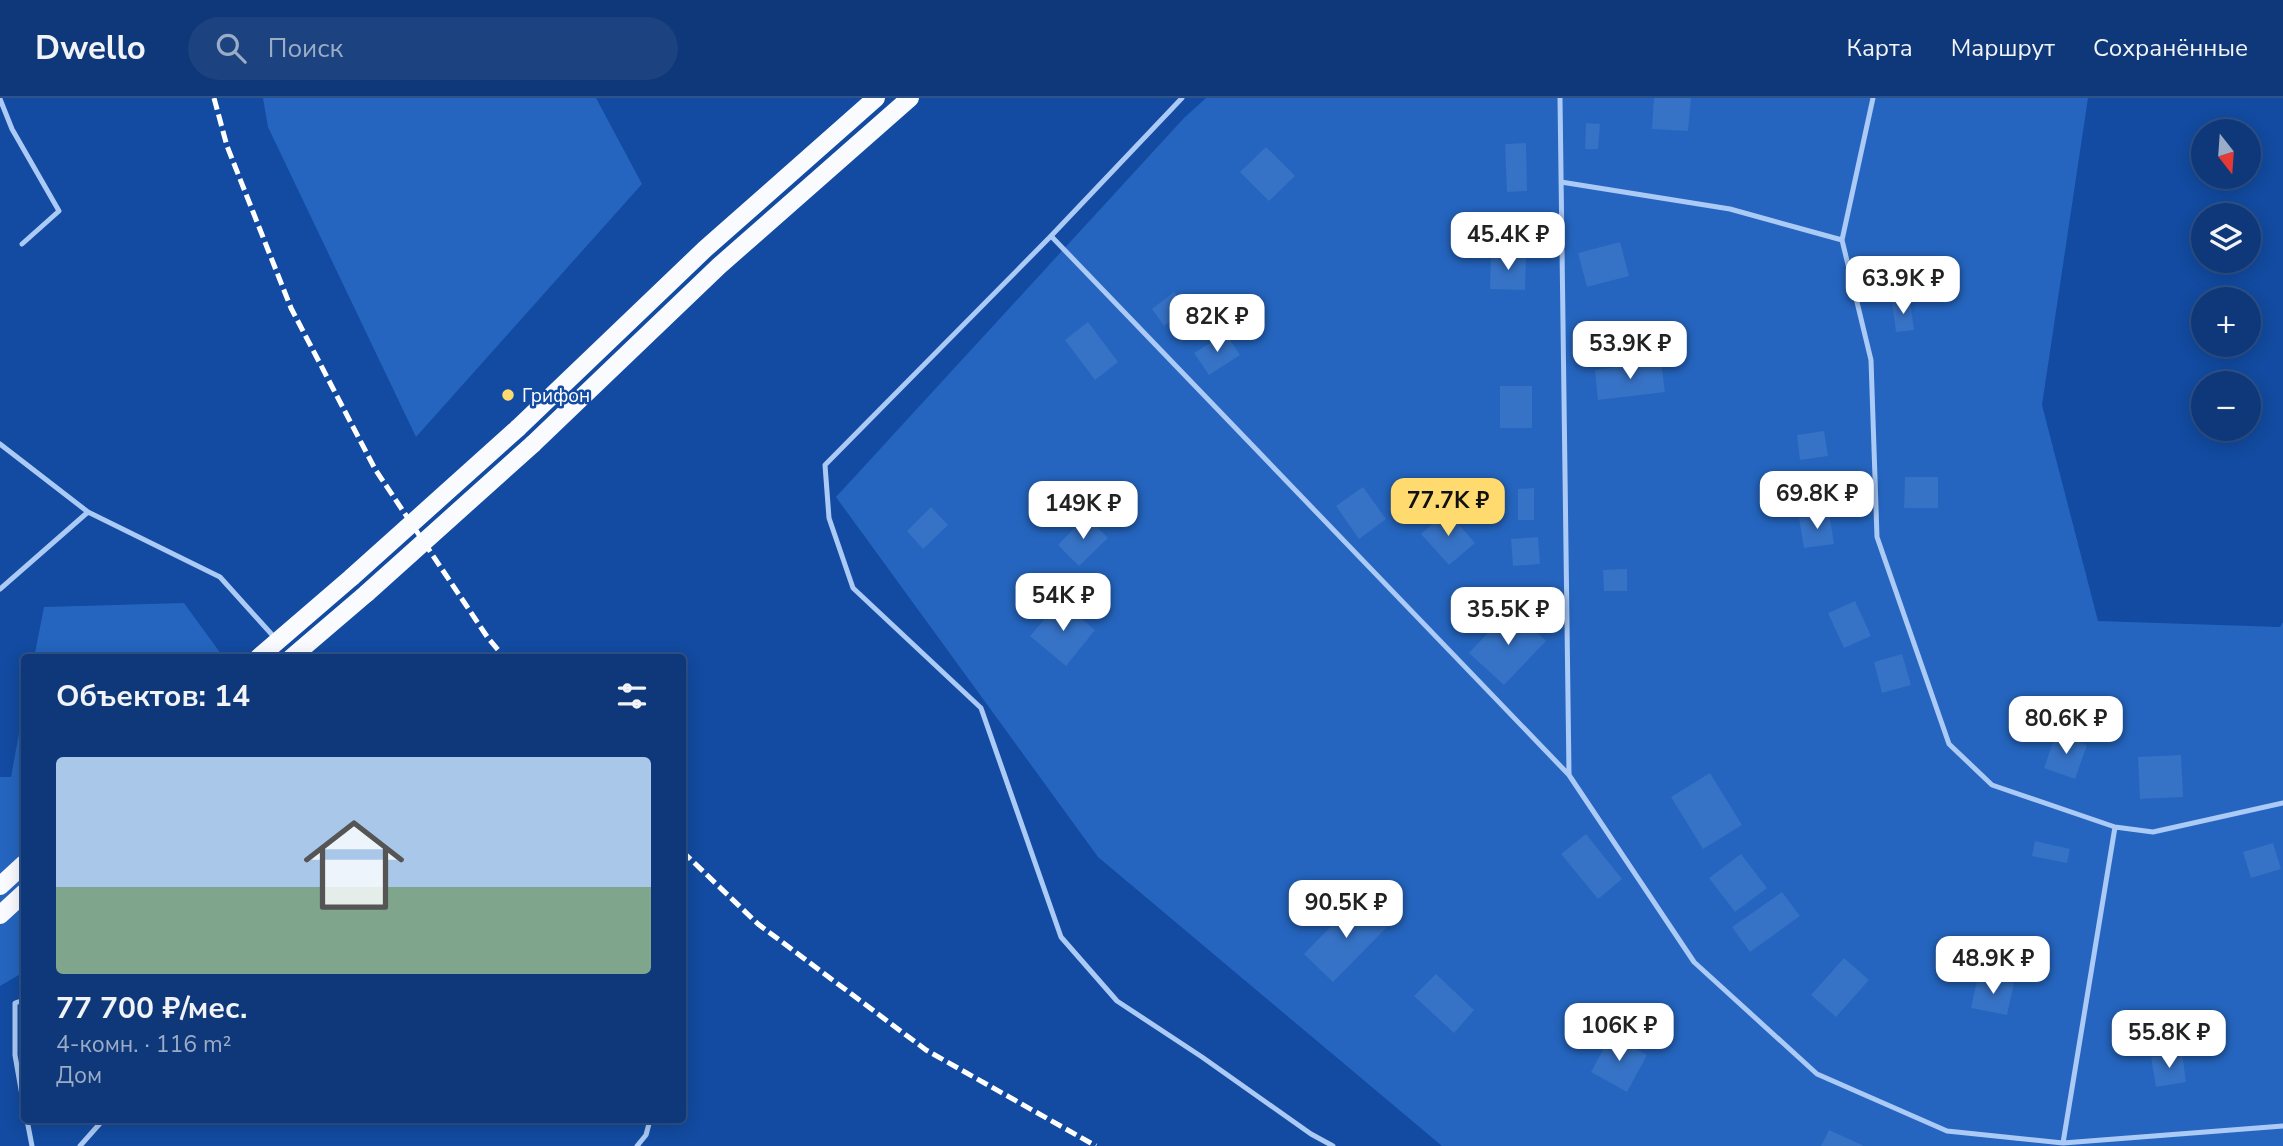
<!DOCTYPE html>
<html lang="ru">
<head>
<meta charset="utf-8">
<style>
	body { margin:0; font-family:"Nunito Sans",sans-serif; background:#1c4380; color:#f1f3f6; height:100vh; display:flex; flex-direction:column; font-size:26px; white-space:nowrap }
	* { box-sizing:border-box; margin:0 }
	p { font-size:23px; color:#9bacc6 }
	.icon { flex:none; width:38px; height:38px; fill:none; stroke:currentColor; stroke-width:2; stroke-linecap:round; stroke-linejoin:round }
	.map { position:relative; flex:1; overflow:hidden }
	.side { position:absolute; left:21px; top:556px; width:665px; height:469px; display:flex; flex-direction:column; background:#0e3879; border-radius:7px; box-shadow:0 4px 18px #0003,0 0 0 2px #2e528a }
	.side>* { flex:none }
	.needle { width:46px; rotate:163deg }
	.controls { position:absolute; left:2191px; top:21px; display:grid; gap:14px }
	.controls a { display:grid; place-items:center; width:70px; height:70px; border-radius:50%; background:#0e3879; box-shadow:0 4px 18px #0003,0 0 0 2px #2e528a; font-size:35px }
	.price { position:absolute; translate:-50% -60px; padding:0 16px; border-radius:14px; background:#fff; color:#222; font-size:23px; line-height:46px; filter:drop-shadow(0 2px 4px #0008) }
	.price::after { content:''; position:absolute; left:50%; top:42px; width:21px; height:16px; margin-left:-10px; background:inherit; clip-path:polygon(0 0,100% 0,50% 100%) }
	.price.active { background:#ffda6f; color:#111 }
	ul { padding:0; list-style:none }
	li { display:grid; align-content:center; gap:14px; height:371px; padding:0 35px }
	li span { display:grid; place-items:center; height:217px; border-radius:7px; color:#555 }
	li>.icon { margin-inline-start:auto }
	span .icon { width:126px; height:126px; fill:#fffc; stroke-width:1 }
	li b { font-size:30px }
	h2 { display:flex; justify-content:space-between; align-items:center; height:84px; padding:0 35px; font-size:30px }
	header { display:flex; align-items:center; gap:42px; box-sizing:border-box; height:98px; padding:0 35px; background:#0e3879; border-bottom:2px solid #2e528a }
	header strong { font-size:33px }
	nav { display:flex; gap:38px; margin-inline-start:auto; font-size:24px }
	.search { width:490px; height:63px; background:#1c4380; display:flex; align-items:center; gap:18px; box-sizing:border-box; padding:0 24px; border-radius:38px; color:#9bacc6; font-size:26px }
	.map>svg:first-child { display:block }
</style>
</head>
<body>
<header>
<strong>Dwello</strong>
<div class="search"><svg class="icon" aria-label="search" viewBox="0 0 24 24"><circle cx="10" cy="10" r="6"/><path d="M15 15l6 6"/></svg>Поиск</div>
<nav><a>Карта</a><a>Маршрут</a><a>Сохранённые</a></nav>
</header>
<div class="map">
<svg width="2283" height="1048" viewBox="0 0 2283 1048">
	<rect width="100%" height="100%" fill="#124ba1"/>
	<path fill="#2565bf" d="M263,0H596L642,86L416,339L268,29Z
		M1206,0H2088L2042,307L2098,523L2280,529L2283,524V1048H1442L1098,759L836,399L1184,20Z
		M184,505L224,560H34L44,509Z
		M24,608V874L0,888V679H11Z"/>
	<path fill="#3672c5" d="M1654,0H1691L1688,33L1652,31Z
		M1586,25L1600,26L1598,51H1585Z
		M1526,45L1527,93L1507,94L1505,46Z
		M1266,49L1295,78L1269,103L1240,74Z
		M1620,144L1629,178L1587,189L1578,155Z
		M1491,155L1526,157L1525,192L1490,191Z
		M1174,194L1187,211L1164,228L1152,211Z
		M1910,202L1914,232L1896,234L1892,204Z
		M1088,224L1118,264L1095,282L1065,242Z
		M1226,235L1240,257L1209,277L1194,255Z
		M1661,263L1665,294L1598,302L1595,272Z
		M1500,288H1532V330H1500Z
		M1824,333L1828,358L1800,362L1797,337Z
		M1905,379H1938V410H1904Z
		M1363,389L1386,421L1359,441L1336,408Z
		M1534,390V422H1518V391Z
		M931,409L948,427L923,451L907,433Z
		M1447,413L1475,445L1449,467L1421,436Z
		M1829,415L1834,446L1804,450L1799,420Z
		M1086,418L1108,440L1079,468L1058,447Z
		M1538,439L1540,466L1513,468L1511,441Z
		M1627,471V493H1604L1603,472Z
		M1060,503L1095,532L1066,568L1030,538Z
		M1855,503L1871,538L1844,550L1828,515Z
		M1511,510L1546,543L1504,587L1469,555Z
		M1902,556L1911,587L1882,595L1874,564Z
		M2056,636L2087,647L2075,681L2044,670Z
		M2181,657L2183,699L2140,701L2138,659Z
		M1710,675L1742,727L1703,751L1671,699Z
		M1586,736L1622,781L1598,801L1561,756Z
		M2035,743L2070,751L2067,765L2032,758Z
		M2273,745L2281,771L2251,780L2243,754Z
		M1741,756L1767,790L1735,814L1709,780Z
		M1782,794L1800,818L1750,854L1732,829Z
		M1359,800L1388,828L1333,884L1304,856Z
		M1844,860L1869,882L1836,919L1811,897Z
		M1436,876L1474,912L1454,935L1414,898Z
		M1978,878L2014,885L2007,917L1971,910Z
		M1611,937L1647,957L1627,994L1591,974Z
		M2182,955L2186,984L2156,989L2151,959Z
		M1829,1032L1864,1048H1821Z"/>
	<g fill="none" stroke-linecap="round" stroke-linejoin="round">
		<path stroke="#abcaf5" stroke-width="5" d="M1182,0L1051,138L825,367L829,420L853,490L981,610L1061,839L1117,903L1202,959L1311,1036L1333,1048
			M1560,0L1569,676
			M1873,0L1842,142L1871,262L1877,439L1949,646L1992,687L2115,729L2153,734L2283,705
			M0,1L12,31L59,113L22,146
			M1561,84L1730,111L1842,142
			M1051,138L1569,677L1694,864L1817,976L1947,1033L2063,1045L2283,1028
			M0,346L88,414
			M0,491L88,414L220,479L275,540
			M24,902L15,905V957L24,1009
			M27,1022L32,1048
			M2063,1045L2115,729
			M80,1048L103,1022
			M637,1048L646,1037L650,1022"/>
		<path stroke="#f9fbff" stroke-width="18" d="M518,330L705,151L876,0
			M533,346L719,168L910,0
			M258,560L352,479
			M291,560L367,495
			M0,788L24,766
			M0,817L24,795"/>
		<path stroke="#fff" stroke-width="5" stroke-dasharray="12 5" stroke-linecap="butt" d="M214,0L227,48L291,210L375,371L488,540L505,560
			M682,753L758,826L926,952L1096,1048"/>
		<path stroke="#f9fbff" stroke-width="18" d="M352,479L518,330
			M367,495L533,346"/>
	</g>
	<circle fill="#ffda6f" stroke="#124ba1" stroke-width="2.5" cx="508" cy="297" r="7"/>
	<g text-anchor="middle" stroke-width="5" stroke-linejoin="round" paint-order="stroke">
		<g font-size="19" fill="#fff" stroke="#124ba1" text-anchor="start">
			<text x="522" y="304">Грифон</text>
		</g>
	</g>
</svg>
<div class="controls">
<a><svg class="needle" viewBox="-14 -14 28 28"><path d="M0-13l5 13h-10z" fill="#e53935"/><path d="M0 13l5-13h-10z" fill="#9bacc6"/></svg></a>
<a><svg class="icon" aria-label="layers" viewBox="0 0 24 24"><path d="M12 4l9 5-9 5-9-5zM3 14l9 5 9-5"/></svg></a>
<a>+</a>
<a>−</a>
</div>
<b class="price" style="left:1508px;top:174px">45.4K ₽</b>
<b class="price" style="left:1903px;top:218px">63.9K ₽</b>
<b class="price" style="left:1217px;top:256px">82K ₽</b>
<b class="price" style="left:1630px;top:283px">53.9K ₽</b>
<b class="price" style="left:1817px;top:433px">69.8K ₽</b>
<b class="price active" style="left:1448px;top:440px">77.7K ₽</b>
<b class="price" style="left:1083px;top:443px">149K ₽</b>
<b class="price" style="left:1063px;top:535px">54K ₽</b>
<b class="price" style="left:1508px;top:549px">35.5K ₽</b>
<b class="price" style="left:2066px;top:658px">80.6K ₽</b>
<b class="price" style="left:1346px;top:842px">90.5K ₽</b>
<b class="price" style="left:1993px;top:898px">48.9K ₽</b>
<b class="price" style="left:1619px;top:965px">106K ₽</b>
<b class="price" style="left:2169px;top:972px">55.8K ₽</b>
<section class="side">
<h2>Объектов: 14<svg class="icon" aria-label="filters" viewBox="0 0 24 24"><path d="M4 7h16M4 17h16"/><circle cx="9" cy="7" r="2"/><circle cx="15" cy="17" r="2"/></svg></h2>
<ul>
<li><span style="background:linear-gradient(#a9c7e8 60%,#7fa58c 0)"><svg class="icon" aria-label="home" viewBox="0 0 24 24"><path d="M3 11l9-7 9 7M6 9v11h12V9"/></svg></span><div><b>77 700 ₽/мес.</b><p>4-комн. · 116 m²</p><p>Дом</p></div></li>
</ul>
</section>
</div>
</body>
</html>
